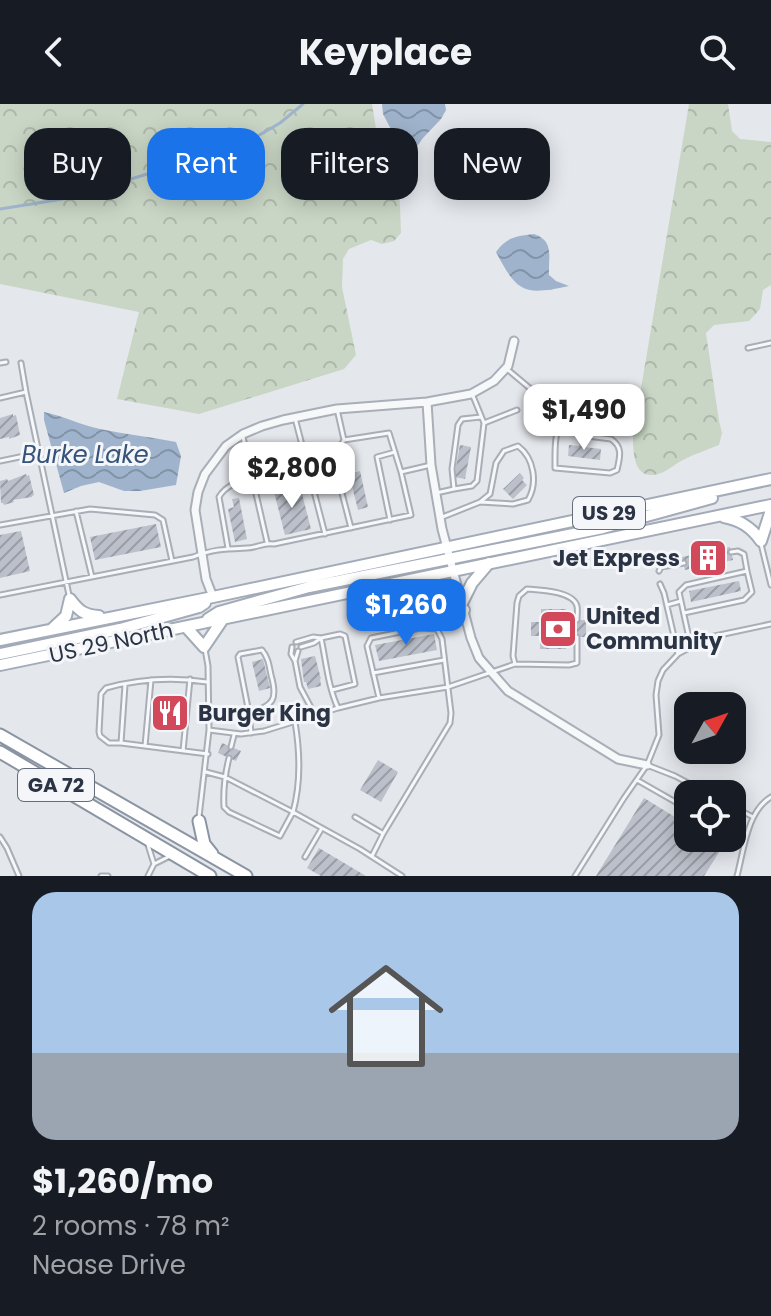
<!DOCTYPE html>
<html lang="en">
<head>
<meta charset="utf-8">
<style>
	body { margin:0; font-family:Poppins,sans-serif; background:#242831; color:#f1f3f6; height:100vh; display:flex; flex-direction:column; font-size:30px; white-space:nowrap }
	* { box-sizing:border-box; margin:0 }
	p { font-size:26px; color:#9ea1a6 }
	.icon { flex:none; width:44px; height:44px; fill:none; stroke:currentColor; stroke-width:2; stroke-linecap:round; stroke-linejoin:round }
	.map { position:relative; height:772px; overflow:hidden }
	.panel { display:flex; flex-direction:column; background:#171b24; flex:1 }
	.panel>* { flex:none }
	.guide { position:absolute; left:24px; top:24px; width:724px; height:72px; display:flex; gap:16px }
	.needle { width:52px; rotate:50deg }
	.tools { position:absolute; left:674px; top:588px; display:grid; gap:16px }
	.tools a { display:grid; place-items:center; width:72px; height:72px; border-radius:16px; background:#171b24; box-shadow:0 4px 20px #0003; font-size:40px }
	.price { position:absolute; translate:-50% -68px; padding:0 18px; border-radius:16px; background:#fff; color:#222; font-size:26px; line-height:52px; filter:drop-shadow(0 2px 4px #0008) }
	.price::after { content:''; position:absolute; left:50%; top:48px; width:24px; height:18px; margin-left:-12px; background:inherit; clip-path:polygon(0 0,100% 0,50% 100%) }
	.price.current { background:#1a73e8; color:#fff }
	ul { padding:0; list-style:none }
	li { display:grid; align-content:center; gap:16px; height:424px; padding:0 32px }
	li+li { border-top:2px solid #363941 }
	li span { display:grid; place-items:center; height:248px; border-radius:24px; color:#555 }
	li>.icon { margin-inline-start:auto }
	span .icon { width:144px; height:144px; fill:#fffc; stroke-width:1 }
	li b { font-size:34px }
	.chip { padding:0 28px; border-radius:24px; background:#171b24; box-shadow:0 4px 20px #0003; font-size:28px; line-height:72px }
	.chip.current { background:#1a73e8; color:#fff }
	header { display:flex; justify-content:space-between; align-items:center; height:104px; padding:0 32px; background:#171b24; font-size:36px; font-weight:700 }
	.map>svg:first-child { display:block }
</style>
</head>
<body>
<header><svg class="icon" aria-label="back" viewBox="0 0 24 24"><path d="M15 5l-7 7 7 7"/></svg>Keyplace<svg class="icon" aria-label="search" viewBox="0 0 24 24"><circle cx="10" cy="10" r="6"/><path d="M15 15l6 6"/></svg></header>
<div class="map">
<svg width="771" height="772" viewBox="0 0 771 772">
	<defs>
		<pattern id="forest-crowns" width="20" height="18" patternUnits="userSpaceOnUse" patternTransform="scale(2)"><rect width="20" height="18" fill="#c9d6c5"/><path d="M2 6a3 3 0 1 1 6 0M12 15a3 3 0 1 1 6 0" fill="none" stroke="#adb8ab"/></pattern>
		<pattern id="water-waves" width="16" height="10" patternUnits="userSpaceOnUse" patternTransform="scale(2)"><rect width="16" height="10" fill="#9fb4cc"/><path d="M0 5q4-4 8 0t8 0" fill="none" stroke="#8293a7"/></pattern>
		<pattern id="building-hatch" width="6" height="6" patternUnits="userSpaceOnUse" patternTransform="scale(2)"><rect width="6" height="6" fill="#bbc0ca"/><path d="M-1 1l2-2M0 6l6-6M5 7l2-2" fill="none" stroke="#989da6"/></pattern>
	</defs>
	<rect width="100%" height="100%" fill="#e4e7ec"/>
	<path fill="url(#forest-crowns)" d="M0,0H372L381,56L399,78L401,129L394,137L382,140L371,136L349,145L343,155L342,183L356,251L344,265L199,310L117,295L139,208L0,180Z
		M689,0H728L732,27L740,35L771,38V181L763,186L760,205L749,217L714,221L706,229L719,317L722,329L719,341C707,346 694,350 683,356C675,360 669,366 661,369C634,379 633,350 633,332Z"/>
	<path fill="url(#water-waves)" d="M382,0H445L446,6L441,15L423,34L403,62C396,61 387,54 386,46C386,41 391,34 393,29L383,10Z
		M534,130C555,137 548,154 549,171L556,177L569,182C523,192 517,188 496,148C506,133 517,132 534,130Z
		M44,308C63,312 81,321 100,325C124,330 150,333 176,338L181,352L176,381L140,387H124L99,378L81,382L64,389L44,316Z"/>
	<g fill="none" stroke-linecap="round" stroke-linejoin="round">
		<path stroke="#9fb4cc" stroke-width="3" d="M0,105L69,94L222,47L256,33L280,19L303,0"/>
	</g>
	<path fill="url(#building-hatch)" d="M13,310V312L16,311L20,331L9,335V333L0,335V314Z
		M579,340L584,341V343L601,345L600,356L568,352L569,341L579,342Z
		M460,341L471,343L465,375L454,373Z
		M360,367L368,403L358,406L349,370Z
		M520,369L524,374L522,376L527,381L513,395L503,385Z
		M26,370L27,372L29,371L34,391L32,392V393L13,396L14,398L4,401L3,399H1L0,377L7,375L8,377Z
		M300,382L311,425L285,431L274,388Z
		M239,394L247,435L235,438L228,405L234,403L232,395Z
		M156,420L161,443L95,456L90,433Z
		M21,427L30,467L0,474V431Z
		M730,443L733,456L685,466L682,453Z
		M739,477L741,487L691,498L689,487Z
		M541,505H566V516H586V533H566V545H540L541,532H531V518H541Z
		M434,530L437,546L379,557L375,541Z
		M315,552L321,575H320L321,582L308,585L306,578H304L301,555Z
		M263,555L270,584L259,587L252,558Z
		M167,591L182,593L179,626L164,625L165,616L160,615L161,602L166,603Z
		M222,639L241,647L236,657L218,649Z
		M378,656L398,668L381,698L360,686Z
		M644,694L688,721V734H710L723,742L704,772H596Z
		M319,744L366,772H321L307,764Z"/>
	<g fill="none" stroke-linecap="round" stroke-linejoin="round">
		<g stroke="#a9aeb7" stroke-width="7">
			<path id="service" d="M748,244L771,239
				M0,259L6,258
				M21,259L26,288
				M507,265L538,291L579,331L611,335C623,343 620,353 617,366L610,369L555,364C555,348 554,329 562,314
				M473,292L484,319L477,377L472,382L454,385L452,365L458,321L462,315L481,313
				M0,294L26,288L69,491
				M337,305L344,336L389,329L401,368L431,361
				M295,314L325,430
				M484,319L517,306
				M243,333L267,438
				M344,336L336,349L337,370L351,424
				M0,357L39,349
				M276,376L309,369
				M238,380L245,381L253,385
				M436,389L454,385
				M76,407L92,473
				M440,414L480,398L490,390L496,359L504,347L518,342C534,354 538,379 528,396L513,400L480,398
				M390,416L377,353L395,348
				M0,421L90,405L155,411L163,416L172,457
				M761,440L771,481
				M228,444L219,393C228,377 241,383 249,363
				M731,448L738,447L744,450L747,467
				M659,467L661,463L684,459
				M660,480L664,489L678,550
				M0,491L193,453C214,445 225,445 247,444C257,444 264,438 274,440L411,411L401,368
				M667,501L681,497
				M684,509L744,496L752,488L747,467L686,481L679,488L691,543
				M296,538L313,533L321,534
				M292,543L291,550L295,557L300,583L315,611
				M301,543L314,539L321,534
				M295,557L298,547
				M515,560L569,561L577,559V533
				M373,569L444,556
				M207,578C173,573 139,575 106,584L101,590L99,628L100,632L109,639H121L208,650
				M332,586L355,580L345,532L340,530L321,534C326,557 328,583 338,604
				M249,609C274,602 278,595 271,571C269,561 268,553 262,546L240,550L238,553L249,609L251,629
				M295,618C300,648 301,679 293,708L360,745L402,772
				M209,626L241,630L264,627L338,604L379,594L448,583L515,560L513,552L517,499L519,492L527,485C540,486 573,487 577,502C578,507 577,511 577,516
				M121,639L125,581
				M145,642L151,576
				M231,643L234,631
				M183,647L190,575
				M647,661L675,672L709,690
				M206,668L225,673L293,708L280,732L229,708L224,703C223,686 225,670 229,654
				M637,676L679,700H688
				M732,702L753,713
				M199,713L209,626L208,562L205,545
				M355,713L382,729
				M0,733L7,744L19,772
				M148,741L154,760L168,753
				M372,752L383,730L450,619L451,609L442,535L437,525L420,524L371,534L367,542L379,594
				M305,753L322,724
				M101,772H108
				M148,772L154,760
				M575,772L624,694L647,661L659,631L656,591L658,577L663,566L678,550L710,533L771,520
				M737,772C744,746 747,707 771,693"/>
		</g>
		<g stroke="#a9aeb7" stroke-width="11">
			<path id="minor" d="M427,298L431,361L442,425L471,534L479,554L508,587L618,655L647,661
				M213,493L206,475L195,406L198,388L205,370L226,342L243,330L262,322L283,316L337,305L427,298L471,290L494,277L508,262L514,237"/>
		</g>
		<g stroke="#a3abb8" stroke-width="14">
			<path id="primary" d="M724,413C740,416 751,423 761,437
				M761,437L771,406
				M410,479C435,482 446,489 464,506
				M70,495C79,507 84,511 99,512
				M462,499L472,479L489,459
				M208,515L219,508L309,483L603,424L712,394
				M186,523L204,543L223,515
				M52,525L66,512L70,495
				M0,536L213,493L771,375
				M0,550L120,525L199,503L205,499
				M0,561L771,401"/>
		</g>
		<g stroke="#8b94a3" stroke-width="15">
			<path id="trunk" d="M0,631L246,772
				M0,648L210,772
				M199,717L204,740L212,750"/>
		</g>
		<use href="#service" stroke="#f7f8fa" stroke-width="3"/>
		<use href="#minor" stroke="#f7f8fa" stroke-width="7"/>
		<use href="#primary" stroke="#fff" stroke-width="10"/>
		<use href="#trunk" stroke="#fff" stroke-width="11"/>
	</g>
	<defs>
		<g id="building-square" transform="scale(2)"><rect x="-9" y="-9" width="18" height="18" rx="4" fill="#d1495b" stroke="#f4f6f9"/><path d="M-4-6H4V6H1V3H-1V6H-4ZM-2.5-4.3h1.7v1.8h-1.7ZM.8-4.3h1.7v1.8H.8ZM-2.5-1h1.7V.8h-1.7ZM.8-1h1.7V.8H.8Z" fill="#fff"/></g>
		<g id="bank-square" transform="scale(2)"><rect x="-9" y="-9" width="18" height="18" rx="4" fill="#d1495b" stroke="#f4f6f9"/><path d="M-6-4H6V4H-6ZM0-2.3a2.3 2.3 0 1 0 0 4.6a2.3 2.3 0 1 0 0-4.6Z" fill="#fff"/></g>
		<g id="restaurant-square" transform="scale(2)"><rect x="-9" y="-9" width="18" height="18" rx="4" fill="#d1495b" stroke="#f4f6f9"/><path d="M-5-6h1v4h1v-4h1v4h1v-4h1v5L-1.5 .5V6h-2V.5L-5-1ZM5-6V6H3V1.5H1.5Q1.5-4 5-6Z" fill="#fff"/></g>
	</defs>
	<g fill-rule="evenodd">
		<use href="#building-square" x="708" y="454"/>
		<use href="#bank-square" x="558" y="525"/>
		<use href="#restaurant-square" x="170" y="609"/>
	</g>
	<g text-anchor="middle" stroke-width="6" stroke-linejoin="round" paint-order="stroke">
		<g fill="#f4f6f9" stroke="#676e7b" stroke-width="2">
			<rect x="573" y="393" width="72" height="32" rx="6"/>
			<rect x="18" y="665" width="76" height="32" rx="6"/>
		</g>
		<g font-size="20" font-weight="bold" fill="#2b3445">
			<text x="609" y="416">US 29</text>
			<text x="56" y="688">GA 72</text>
		</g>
		<g font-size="22" font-weight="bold" fill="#2b3445" stroke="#f4f6f9" text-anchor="start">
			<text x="680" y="462" text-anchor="end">Jet Express</text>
			<text x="586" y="520">United<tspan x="586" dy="25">Community</tspan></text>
			<text x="198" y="617">Burger King</text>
		</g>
		<g font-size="22" fill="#2b3445" stroke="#f4f6f9">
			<text transform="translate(111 538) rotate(-12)" y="8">US 29 North</text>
		</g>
		<g font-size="24" font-style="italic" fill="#34527a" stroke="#f4f6f9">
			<text x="85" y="359">Burke Lake</text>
		</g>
	</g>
</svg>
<div class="tools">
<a><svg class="needle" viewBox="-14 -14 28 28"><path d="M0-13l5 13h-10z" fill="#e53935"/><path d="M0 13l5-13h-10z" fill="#9ea1a6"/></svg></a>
<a><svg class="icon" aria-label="locate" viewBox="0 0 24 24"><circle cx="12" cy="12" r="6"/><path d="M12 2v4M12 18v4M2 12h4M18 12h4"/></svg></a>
</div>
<b class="price" style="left:584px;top:348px">$1,490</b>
<b class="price" style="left:292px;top:406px">$2,800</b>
<b class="price current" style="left:406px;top:543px">$1,260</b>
<div class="guide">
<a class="chip">Buy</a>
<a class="chip current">Rent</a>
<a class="chip">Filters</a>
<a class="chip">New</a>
</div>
</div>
<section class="panel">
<ul>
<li><span style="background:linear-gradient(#a9c7e8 65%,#9aa5b1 0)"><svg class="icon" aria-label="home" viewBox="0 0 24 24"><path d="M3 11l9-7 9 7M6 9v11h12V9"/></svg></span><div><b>$1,260/mo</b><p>2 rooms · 78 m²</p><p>Nease Drive</p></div></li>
</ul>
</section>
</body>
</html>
